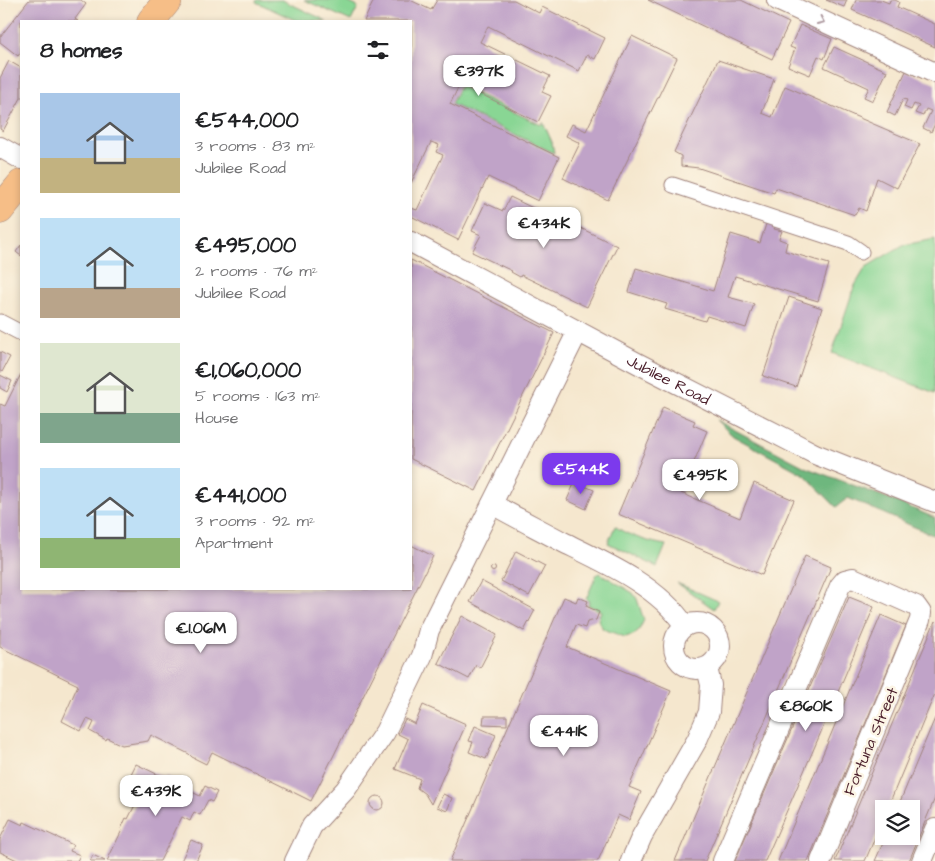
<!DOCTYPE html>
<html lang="en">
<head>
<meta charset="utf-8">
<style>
	body { margin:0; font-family:"Architects Daughter",sans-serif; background:#f2f2f2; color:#202124; height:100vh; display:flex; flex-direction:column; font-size:19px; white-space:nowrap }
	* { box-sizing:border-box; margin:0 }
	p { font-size:16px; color:#757577 }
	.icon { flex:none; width:28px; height:28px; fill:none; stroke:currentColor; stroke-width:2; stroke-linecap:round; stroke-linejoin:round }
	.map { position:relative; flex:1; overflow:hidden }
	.side { position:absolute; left:20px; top:20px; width:392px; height:570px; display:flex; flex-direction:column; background:#fff; border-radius:0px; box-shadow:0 2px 8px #0003 }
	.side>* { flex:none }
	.controls { position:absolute; left:875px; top:800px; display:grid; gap:10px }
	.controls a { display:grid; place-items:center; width:45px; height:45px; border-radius:0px; background:#fff; box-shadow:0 2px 8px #0003; font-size:25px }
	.price { position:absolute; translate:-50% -42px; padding:0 11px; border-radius:10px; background:#fff; color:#222; font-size:16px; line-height:32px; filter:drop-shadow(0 1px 2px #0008) }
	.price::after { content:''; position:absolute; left:50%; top:30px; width:15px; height:11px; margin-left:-8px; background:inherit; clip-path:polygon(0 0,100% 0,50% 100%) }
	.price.selected { background:#7c3aed; color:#fff }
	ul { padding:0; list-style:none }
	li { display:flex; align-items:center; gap:15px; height:125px; padding:0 20px }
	li span { display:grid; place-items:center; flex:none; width:140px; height:100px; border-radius:0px; color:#555 }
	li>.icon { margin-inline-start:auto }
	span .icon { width:60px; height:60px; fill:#fffc; stroke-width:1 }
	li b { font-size:21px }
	h2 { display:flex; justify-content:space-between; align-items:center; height:60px; padding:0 20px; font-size:21px }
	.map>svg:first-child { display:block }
</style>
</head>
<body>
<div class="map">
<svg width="935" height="861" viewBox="0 0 935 861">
	<rect width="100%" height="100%" fill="#fcf5e5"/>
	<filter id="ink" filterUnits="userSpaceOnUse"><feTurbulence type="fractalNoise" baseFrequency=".02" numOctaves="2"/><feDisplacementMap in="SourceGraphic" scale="10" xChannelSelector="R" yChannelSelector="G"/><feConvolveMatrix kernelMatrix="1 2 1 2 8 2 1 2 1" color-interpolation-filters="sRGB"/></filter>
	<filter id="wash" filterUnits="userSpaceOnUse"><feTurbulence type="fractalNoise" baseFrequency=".0096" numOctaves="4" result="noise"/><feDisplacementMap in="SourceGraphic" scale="20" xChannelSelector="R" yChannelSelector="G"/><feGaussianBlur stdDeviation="1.12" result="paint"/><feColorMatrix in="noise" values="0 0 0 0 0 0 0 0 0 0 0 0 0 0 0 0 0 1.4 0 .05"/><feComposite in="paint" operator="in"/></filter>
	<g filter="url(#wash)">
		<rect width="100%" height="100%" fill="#f5e7ce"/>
		<path fill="#89d694" stroke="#6a7a60" d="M257,0H282L327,21H297L256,2Z
			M304,0H344L358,7L351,21Z
			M460,86L541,125L543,122L552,142L554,153L451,104Z
			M935,239V393L832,353L854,287L866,267L903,245Z
			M615,526C625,535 652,543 666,545L657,567L608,543Z
			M600,573L633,593L637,599L644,620L639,630L633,635L625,637L603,629L598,620L601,611L588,605L589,601L586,599L597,574Z
			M677,583L718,601L714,609Z"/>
		<path fill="#6eb77e" stroke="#5c6b54" d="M716,420L807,468L893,500L935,518V536L848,498L836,507L805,475L733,436Z"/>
		<g id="blocks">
			<path fill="#c0a3c8" d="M29,0H81L86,4L75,19L78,21H21V54L20,53L18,56L0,42V37Z
				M374,0H410L431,10L437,0H514L539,13L542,7L605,38L595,59L587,55L579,71L488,26L480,42L550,76L542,92L551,96L538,122L460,84L450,104L559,157L538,201L488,177L458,240L411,216V208L417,210L443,155L436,152L439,145L431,142L411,183V21H364Z
				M648,0H741L789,23L772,59Z
				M826,0H847L844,7Z
				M856,0H881L889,3L890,0H895L899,2L897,7L935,24V47L852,10Z
				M800,25L832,39L824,59L818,56L810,75L788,66L795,49L790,47Z
				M632,36L677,58L608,200L563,178L580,143L566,136L572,124L586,131Z
				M834,47L887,71L873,101L864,97L869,88L824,67Z
				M718,60L774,79L762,113L772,117L785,86L920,144L897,188L877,178L866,211L859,208L855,215L776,188L774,193L699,168L681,166V156L674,152Z
				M9,61L21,68V98L3,131L0,129V78Z
				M906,71L935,84V124L931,132L923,128L931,111L926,109L923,116L915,113L919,106L914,104L911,110L904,107L907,100L903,99L895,116L887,112Z
				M510,197L537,210L533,216L540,219L544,210L617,246L587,307L521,275L520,277L511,272L512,271L472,252L481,235L472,231L485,203L503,211Z
				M767,221L776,224L774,229L782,231L779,239L787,242L785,251L829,264L818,301L735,276L728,297L754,304L746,328L707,316L705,321L665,309L667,304L629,292L636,268L713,291L731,234L760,243Z
				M21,245V256L16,252Z
				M411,260L554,333L476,491L411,459Z
				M789,297L822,308L796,387L763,376Z
				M0,352L10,357L2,372L0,371Z
				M21,374V589H411V545L433,556L311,801L212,752L206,764L192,757L189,754L151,735L148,741L122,745L107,738L106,740L90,731L94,722L87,719L81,731L62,721L78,685L0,647V404L5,406Z
				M0,375L12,381L7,392L0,388Z
				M663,407L695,421L693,425L707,431L681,493L740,518L754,483L794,500L762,575L618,514Z
				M575,482L594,490L586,509L567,500Z
				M516,551L545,566L529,596L501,581Z
				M805,556L831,567L705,861H675Z
				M490.5 569a2.5 2.5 0 1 1 5 0a2.5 2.5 0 1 1-5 0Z
				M481,581L535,610L524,631L470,602Z
				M564,597L576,602L578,597L588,601L586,606L599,612L596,620L587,622L585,628L576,625L567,647L671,691L629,787L641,792L629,820L618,815L598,861H450Z
				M849,597L874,607L815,746L765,861H735Z
				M881,615L906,626L808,861H778Z
				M462,616L497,635L480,668L476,665L469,679L438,663Z
				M935,621V694L931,703L887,809H884V817L865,861H835Z
				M423,705L466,724L431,804L425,794L417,788L420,779L395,769L408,739L398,734L405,719L415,724Z
				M484,716H507V725L483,724Z
				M935,718V798L922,829L909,861H875L884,841L889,843L891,838L887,836H911V809H897Z
				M475,726L496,735L486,759L469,752L473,742L469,741Z
				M136,764L165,778L166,776L177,782L176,784L200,796L205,786L217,792L212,802L208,800L200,815L194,812L190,821L182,817L160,861H107L122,830L121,829L126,818L128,819L144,787L128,780Z
				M443,794L452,798L447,811L437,807Z
				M370 803a7 7 0 1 1 14 0a7 7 0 1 1-14 0Z
				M10,819L23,825L24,822L73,845L70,851L80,855L77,861H19L0,852V839Z
				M191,840L203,845L196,861H181Z
				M93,855L105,861H90Z"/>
		</g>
	</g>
	<g filter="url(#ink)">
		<use href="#blocks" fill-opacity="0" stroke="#a0837c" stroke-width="1"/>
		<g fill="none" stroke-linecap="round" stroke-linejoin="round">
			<g stroke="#a0837c" stroke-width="17">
				<path id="pedestrian" d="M673,185L848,243L861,252
					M0,322L21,333"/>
			</g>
			<g stroke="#a0837c" stroke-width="22">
				<g id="minor">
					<path d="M777,0L935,73"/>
					<path d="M0,147L21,159"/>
					<path id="s1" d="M411,242L639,364L792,442L815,454L935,502"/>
					<path d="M492,504C515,517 539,529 563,542C604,562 659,586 685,626"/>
					<circle cx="697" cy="646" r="23"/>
					<path d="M295,861L312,826L346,789L385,732L422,656L429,630L578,331"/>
					<path d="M631,861L642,836L697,740L709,712L711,685L707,668"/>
					<path d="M723,861L840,586L845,580L853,578L916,606L921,613L920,620L821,861"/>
					<path d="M922,861L935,829"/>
				</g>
			</g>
			<g stroke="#a0837c" stroke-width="29">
				<path id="primary" d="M151,21L168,0
					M0,210L21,184"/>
			</g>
			<use href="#pedestrian" stroke="#fff" stroke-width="15"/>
			<use href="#minor" stroke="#fff" stroke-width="20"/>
			<use href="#primary" stroke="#f6be87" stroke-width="28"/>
		</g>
		<defs><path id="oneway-chevron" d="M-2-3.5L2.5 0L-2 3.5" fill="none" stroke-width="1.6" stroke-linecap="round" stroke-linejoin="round" transform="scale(1.25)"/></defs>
		<use stroke="#ae9aa0" href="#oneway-chevron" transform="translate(821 21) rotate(25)"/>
	</g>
	<g text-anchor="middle" stroke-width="5" stroke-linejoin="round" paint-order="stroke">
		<g font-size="16" fill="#4a1f2b" stroke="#fcf5e5">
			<text dy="6" stroke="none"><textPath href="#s1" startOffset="292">Jubilee Road</textPath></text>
			<text transform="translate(870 741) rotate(-67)" y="6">Fortuna Street</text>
		</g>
	</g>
</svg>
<div class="controls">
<a><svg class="icon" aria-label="layers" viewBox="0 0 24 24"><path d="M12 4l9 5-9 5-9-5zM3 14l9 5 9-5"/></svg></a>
</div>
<b class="price" style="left:479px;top:97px">€397K</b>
<b class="price" style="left:544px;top:249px">€434K</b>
<b class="price selected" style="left:581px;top:495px">€544K</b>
<b class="price" style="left:700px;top:501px">€495K</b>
<b class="price" style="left:201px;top:654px">€1.06M</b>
<b class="price" style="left:806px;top:732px">€860K</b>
<b class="price" style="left:564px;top:757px">€441K</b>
<b class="price" style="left:156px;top:817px">€439K</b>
<section class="side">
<h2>8 homes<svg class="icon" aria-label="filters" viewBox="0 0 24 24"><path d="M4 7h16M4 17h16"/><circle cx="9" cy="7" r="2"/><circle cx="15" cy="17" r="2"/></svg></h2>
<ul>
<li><span style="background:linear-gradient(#a9c7e8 65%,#c2b280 0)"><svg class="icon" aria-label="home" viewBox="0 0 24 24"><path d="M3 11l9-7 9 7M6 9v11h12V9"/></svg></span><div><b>€544,000</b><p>3 rooms · 83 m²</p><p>Jubilee Road</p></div></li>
<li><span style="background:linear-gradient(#bfe0f5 70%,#b9a48a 0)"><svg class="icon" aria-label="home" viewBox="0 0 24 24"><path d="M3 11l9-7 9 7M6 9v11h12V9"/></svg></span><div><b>€495,000</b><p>2 rooms · 76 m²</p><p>Jubilee Road</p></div></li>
<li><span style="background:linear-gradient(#dfe7d0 70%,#7fa58c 0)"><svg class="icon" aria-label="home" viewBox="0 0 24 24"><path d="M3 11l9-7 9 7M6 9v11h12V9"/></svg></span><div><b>€1,060,000</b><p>5 rooms · 163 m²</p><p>House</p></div></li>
<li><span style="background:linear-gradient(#bfe0f5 70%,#8fb573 0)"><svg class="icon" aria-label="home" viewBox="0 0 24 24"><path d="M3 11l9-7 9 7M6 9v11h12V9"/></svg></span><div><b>€441,000</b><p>3 rooms · 92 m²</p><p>Apartment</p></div></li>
</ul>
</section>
</div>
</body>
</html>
